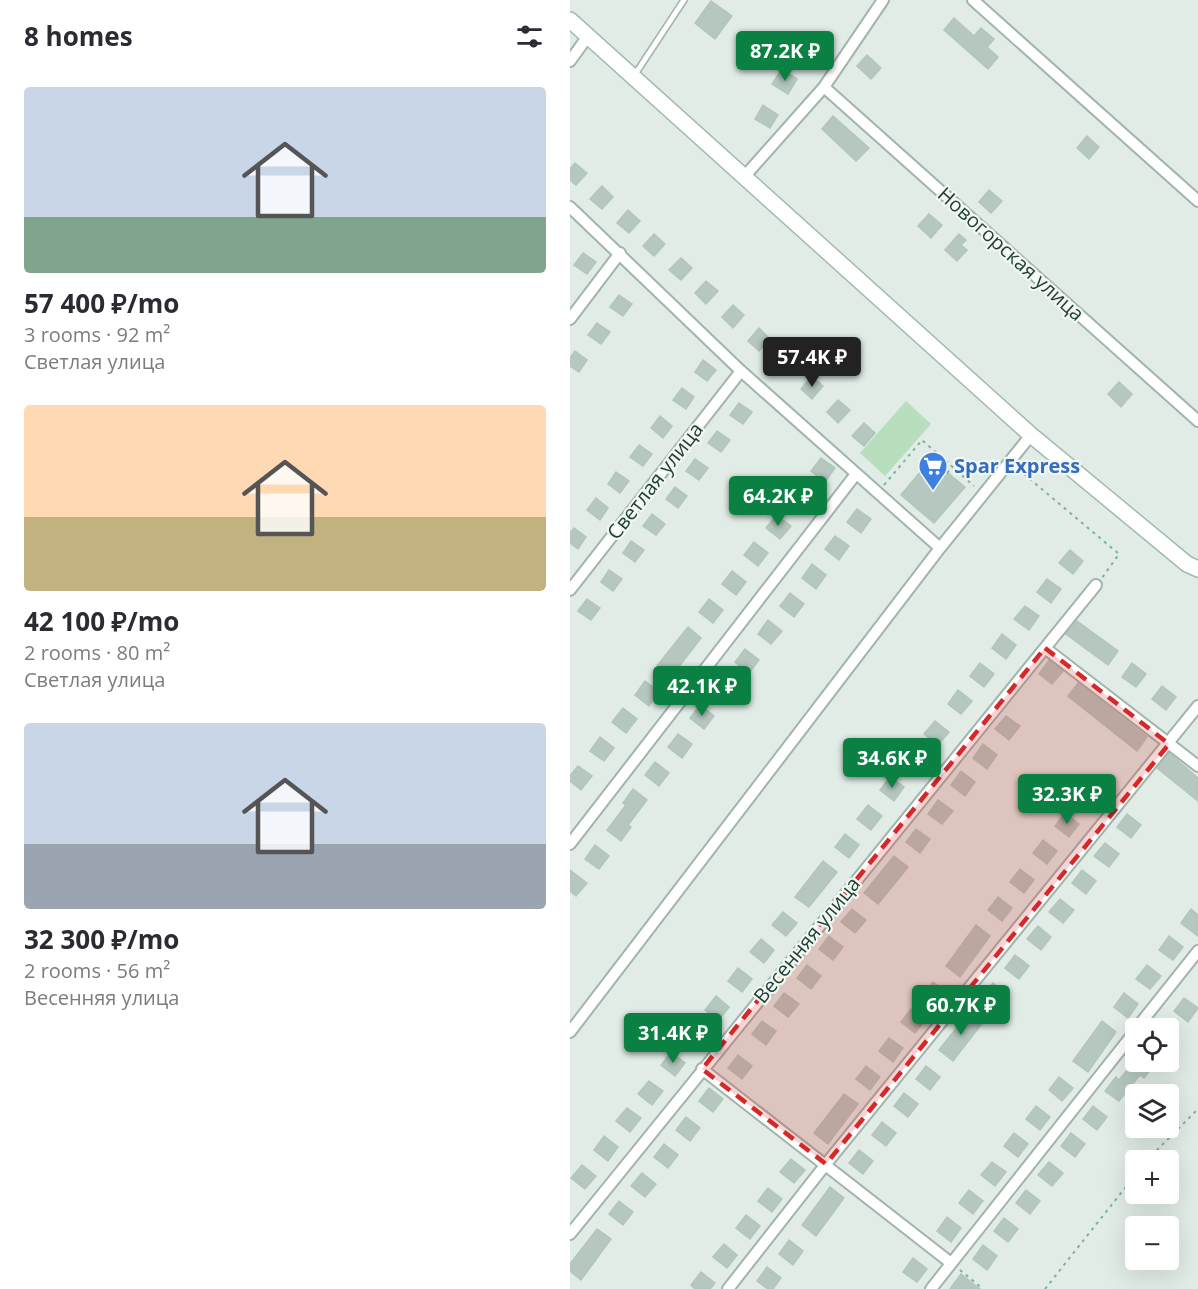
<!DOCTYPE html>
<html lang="en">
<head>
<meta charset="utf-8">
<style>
	body { margin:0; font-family:"Open Sans",sans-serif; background:#f7f7f7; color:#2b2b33; height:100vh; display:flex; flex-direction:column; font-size:22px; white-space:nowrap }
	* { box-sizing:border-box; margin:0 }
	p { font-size:20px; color:#7c7c81 }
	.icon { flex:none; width:33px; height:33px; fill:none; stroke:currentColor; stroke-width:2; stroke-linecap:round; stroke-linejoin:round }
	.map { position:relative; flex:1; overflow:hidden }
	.details { display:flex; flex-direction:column; background:#fff; width:570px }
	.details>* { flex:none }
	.controls { position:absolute; left:555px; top:1018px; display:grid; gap:12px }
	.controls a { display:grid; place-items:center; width:54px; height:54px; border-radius:6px; background:#fff; box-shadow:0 6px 24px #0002; font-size:30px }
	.price { position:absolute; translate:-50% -51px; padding:0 14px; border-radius:6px; background:#0b8043; color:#fff; font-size:20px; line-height:39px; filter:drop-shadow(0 2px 3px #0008) }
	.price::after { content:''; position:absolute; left:50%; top:36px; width:18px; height:14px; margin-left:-9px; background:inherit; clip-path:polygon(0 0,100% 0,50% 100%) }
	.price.active { background:#222; color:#fff }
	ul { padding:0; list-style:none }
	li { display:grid; align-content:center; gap:12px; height:318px; padding:0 24px }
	li span { display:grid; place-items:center; height:186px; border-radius:6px; color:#555 }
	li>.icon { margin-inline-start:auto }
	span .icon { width:108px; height:108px; fill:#fffc; stroke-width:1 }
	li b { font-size:26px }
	h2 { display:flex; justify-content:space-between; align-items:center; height:72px; padding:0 24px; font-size:26px }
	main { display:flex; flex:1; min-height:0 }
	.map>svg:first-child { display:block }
</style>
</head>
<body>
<main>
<section class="details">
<h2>8 homes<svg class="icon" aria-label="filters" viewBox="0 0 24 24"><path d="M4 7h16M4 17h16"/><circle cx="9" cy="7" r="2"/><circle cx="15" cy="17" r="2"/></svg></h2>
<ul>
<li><span style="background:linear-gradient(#c9d6e8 70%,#7fa58c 0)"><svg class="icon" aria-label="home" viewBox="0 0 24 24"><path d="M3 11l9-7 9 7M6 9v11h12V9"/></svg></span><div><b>57 400 ₽/mo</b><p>3 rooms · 92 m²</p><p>Светлая улица</p></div></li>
<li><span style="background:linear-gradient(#ffd9b3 60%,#c2b280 0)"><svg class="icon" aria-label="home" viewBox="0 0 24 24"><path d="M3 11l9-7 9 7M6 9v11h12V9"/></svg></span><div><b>42 100 ₽/mo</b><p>2 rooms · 80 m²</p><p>Светлая улица</p></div></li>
<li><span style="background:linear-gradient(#c9d6e8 65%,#9aa5b1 0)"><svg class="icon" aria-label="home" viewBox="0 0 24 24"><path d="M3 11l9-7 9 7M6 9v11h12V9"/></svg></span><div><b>32 300 ₽/mo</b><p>2 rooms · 56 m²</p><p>Весенняя улица</p></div></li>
</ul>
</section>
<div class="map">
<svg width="628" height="1289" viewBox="0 0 628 1289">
	<rect width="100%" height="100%" fill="#e0ece5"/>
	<path fill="#b7dfbd" d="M336,401L361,424L315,476L290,453Z"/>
	<path fill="#b5c7be" stroke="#b2c6bb" stroke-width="1.5" d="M141,1L162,16L145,39L125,23Z
		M384,18L404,36L411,28L424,39L417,47L428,57L418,69L374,30Z
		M297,55L311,68L301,79L287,66Z
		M212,69L227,79L218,94L202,84Z
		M193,105L208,115L200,128L185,119Z
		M263,116L299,148L286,161L252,129Z
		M517,136L529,147L519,159L507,148Z
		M5,163L17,173L6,185L0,180V169Z
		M32,186L43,197L32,209L20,199Z
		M419,190L432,201L421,213L409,202Z
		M58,210L70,221L59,233L47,223Z
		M359,214L372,225L361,238L348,226Z
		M84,234L95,244L84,256L73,246Z
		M389,234L396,240L391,245L397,250L387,261L375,250Z
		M13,253L26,262L17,274L4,265Z
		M111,258L122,268L111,280L99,270Z
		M136,281L148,291L136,304L125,293Z
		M49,295L62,304L53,316L40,307Z
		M163,305L174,315L163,328L152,317Z
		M27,323L40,332L31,344L18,335Z
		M189,328L200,339L189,351L178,341Z
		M5,351L17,360L9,372L0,366V358Z
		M216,352L227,363L216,375L204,365Z
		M133,360L146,370L137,381L125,372Z
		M242,376L253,386L242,399L231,389Z
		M549,382L562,394L551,407L538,394Z
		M112,388L124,397L116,409L103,400Z
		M268,400L280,410L268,423L257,412Z
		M169,403L182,412L173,424L160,415Z
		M90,416L102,426L93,438L81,428Z
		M294,423L305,433L294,446L282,436Z
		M147,431L160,440L151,452L138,443Z
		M69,445L82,454L73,466L60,457Z
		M251,458L265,468L255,482L241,471Z
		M125,459L138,468L129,480L116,471Z
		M361,459L395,487L364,523L331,495Z
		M46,472L59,481L50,493L38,484Z
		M229,486L243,497L233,510L219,500Z
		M105,487L117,496L108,508L96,499Z
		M26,498L38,508L30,520L17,510Z
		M287,509L301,519L291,533L277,522Z
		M82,514L95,524L86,535L73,526Z
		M207,515L221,526L210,539L196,528Z
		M4,528L16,537L8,549L0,543V533Z
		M265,536L279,546L269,560L255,549Z
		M61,541L74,550L65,562L53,553Z
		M184,542L198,553L188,566L174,555Z
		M500,550L513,561L503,574L489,563Z
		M242,564L256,575L246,589L232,578Z
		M39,570L52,579L43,591L31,582Z
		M162,571L176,582L166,595L152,584Z
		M477,579L491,589L481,603L467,592Z
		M220,593L234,604L224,617L210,606Z
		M17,599L30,608L21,620L8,611Z
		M139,599L153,610L143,623L129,612Z
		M455,606L469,616L459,630L444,619Z
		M198,620L212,631L201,644L188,634Z
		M507,621L548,651L538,665L496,634Z
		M118,627L131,638L101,677L87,666Z
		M432,634L446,645L436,659L422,648Z
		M175,649L189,660L179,673L165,662Z
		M479,660L493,671L482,684L469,674Z
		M410,663L424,674L414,687L400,676Z
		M562,663L576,674L566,687L552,677Z
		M152,678L166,688L156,702L142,691Z
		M75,681L89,692L79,706L65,695Z
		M508,683L577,737L567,751L498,696Z
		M592,686L606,697L596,710L582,699Z
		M388,690L402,701L391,714L378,704Z
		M130,705L144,716L134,729L120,718Z
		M53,708L67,719L56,733L42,722Z
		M436,716L450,726L439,740L425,729Z
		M365,721L379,732L368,745L354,734Z
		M108,734L122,744L112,758L98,747Z
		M30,737L44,748L34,761L20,751Z
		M413,744L427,755L417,769L403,758Z
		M342,750L356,760L346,774L332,763Z
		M599,753L628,778V801L587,768Z
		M85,762L99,773L89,786L75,775Z
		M8,766L22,776L11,790L0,781V776Z
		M391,771L405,782L395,796L381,785Z
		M320,777L334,787L324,801L310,790Z
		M518,784L532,795L521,808L507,798Z
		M63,789L77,800L58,825L61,827L51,841L37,830L56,805L53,803Z
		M368,800L383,811L372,824L358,814Z
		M298,805L312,816L301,830L287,819Z
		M495,813L509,824L499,837L485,826Z
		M557,814L571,825L561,838L547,827Z
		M346,829L360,839L350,853L336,842Z
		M275,834L289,845L279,858L265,847Z
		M473,840L487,851L477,864L463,853Z
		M535,843L549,854L539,867L524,856Z
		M25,845L39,856L29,869L15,859Z
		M324,856L338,867L308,904L294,893Z
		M253,861L267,872L239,907L225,897Z
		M450,869L464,880L454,893L440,882Z
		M0,870L17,883L6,896L0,891Z
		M512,870L526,881L516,894L502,883Z
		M428,897L442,908L432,921L418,910Z
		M490,899L504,910L493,923L479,912Z
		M282,909L296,920L285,933L271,922Z
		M621,909L628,915V936L611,923Z
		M213,912L227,923L216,936L202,925Z
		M406,925L420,936L390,977L376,966Z
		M468,926L481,937L471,950L457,939Z
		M259,936L273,947L263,960L249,949Z
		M599,936L613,947L603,960L589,950Z
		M191,939L204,950L194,963L180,952Z
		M445,955L459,966L449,979L435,968Z
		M237,965L251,976L241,989L227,978Z
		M577,965L591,976L580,989L566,979Z
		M168,968L182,979L172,992L158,981Z
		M363,982L377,993L367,1006L353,995Z
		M423,983L436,994L426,1007L412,996Z
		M214,993L229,1004L218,1017L204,1006Z
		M554,993L568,1004L558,1018L544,1007Z
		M146,996L159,1007L149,1020L135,1010Z
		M614,998L628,1008L618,1022L604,1011Z
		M341,1009L355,1020L345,1033L331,1022Z
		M400,1011L414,1021L383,1061L369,1050Z
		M192,1021L206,1031L196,1045L182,1034Z
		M532,1021L546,1032L518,1072L503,1061Z
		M123,1024L137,1035L127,1048L113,1037Z
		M319,1038L333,1048L323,1062L309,1051Z
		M101,1052L115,1063L105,1076L91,1065Z
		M168,1055L182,1066L172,1079L158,1068Z
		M566,1059V1062H586L574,1078L570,1075L549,1101L535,1091L546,1077L549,1080Z
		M296,1066L310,1077L300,1090L286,1079Z
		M356,1066L370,1077L360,1090L346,1079Z
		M489,1077L503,1088L492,1101L479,1090Z
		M79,1081L93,1091L82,1105L68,1094Z
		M139,1088L153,1099L143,1112L129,1101Z
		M334,1093L348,1104L338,1117L324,1106Z
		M274,1094L288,1104L258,1144L244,1133Z
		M466,1106L480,1117L470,1130L456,1119Z
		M523,1106L537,1117L527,1130L513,1119Z
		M57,1108L71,1118L60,1132L46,1121Z
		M116,1117L130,1128L120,1141L106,1130Z
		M312,1122L326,1133L316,1146L302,1135Z
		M444,1133L458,1144L448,1157L434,1146Z
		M501,1133L515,1144L505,1157L491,1146Z
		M34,1136L48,1147L38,1161L24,1150Z
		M94,1144L108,1155L98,1168L84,1157Z
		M289,1150L303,1161L293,1174L279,1163Z
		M221,1159L235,1170L224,1183L210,1172Z
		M422,1162L436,1172L425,1186L411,1175Z
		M479,1162L493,1173L482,1186L468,1175Z
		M12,1165L26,1176L15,1189L1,1178Z
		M72,1173L86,1184L75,1197L61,1186Z
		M260,1187L274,1198L246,1236L232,1225Z
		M198,1188L212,1199L202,1212L188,1201Z
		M399,1190L413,1201L403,1214L389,1203Z
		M456,1190L470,1201L460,1214L446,1203Z
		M49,1201L63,1212L53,1225L39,1214Z
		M176,1215L190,1226L180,1239L166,1228Z
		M377,1217L391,1228L381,1242L367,1231Z
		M434,1218L448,1229L438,1242L424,1231Z
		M27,1229L41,1239L11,1280L0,1271V1264Z
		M219,1240L233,1251L223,1265L209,1254Z
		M154,1244L167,1255L157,1268L143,1257Z
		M413,1245L427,1256L417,1270L403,1259Z
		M343,1258L357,1269L347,1282L333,1272Z
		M197,1267L211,1278L203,1289H198L187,1281Z
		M131,1272L145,1283L140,1289H125L121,1285Z
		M391,1274L410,1289H380Z"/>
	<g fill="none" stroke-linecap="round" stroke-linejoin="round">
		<g stroke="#a2b4ac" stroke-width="8">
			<path id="lane" d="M64,76L114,0"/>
		</g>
		<g stroke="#a2b4ac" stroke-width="14">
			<path id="street" d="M403,0L628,201
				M0,61L18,36
				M254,87L628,421
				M174,177L254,87L313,0
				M0,207L171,371L370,548
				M0,319L50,253
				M0,590L171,371
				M475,648L628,766
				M0,844L286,474
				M566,1029L628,951
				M0,1032L370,548L461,435
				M132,1069L381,1263
				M0,1234L526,585
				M158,1289L256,1164L628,706
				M361,1289L566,1030"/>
		</g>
		<g stroke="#a0bcaf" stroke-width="18">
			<path id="secondary" d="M0,20L461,435L617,564L628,569"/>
		</g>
		<path stroke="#7db39c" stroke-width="2" stroke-dasharray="3 4.5" stroke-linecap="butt" d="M448,469L549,554L532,578
			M377,473L383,467
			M314,485L352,440L404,486
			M576,1161L628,1109
			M390,1270L413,1289
			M475,1289L566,1174"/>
		<use href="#lane" stroke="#fff" stroke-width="5"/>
		<use href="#street" stroke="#fff" stroke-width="10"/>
		<use href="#secondary" stroke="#fff" stroke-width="15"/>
	</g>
	<path fill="#d62828" fill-opacity="0.2" stroke="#d62828" stroke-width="4.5" stroke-dasharray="12 8" stroke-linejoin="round" d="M475,648L599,744L256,1164L132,1069Z"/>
	<defs>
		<g id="supermarket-pin" transform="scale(1.5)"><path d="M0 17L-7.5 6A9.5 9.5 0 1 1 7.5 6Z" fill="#3f7fe0" stroke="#f1f8f4"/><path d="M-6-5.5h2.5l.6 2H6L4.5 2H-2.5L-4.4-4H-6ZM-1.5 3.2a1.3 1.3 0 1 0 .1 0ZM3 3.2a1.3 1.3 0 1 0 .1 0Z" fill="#fff"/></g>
	</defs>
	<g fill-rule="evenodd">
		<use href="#supermarket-pin" x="363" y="466"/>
	</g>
	<g text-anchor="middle" stroke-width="4.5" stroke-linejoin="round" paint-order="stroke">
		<g font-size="20" fill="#1f3e32" stroke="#f1f8f4">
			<text transform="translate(441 254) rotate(42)" y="7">Новогорская улица</text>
			<text transform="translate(85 481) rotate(-52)" y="7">Светлая улица</text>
			<text transform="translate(237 940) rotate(-51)" y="7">Весенняя улица</text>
		</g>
		<g font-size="20" font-weight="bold" fill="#366cbe" stroke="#f1f8f4" text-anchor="start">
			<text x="384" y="473">Spar Express</text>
		</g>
	</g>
</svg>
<div class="controls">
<a><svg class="icon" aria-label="locate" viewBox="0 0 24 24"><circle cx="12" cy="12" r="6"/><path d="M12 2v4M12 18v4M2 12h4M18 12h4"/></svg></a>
<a><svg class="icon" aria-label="layers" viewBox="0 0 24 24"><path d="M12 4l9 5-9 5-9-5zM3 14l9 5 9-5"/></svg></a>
<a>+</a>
<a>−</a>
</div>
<b class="price" style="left:215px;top:82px">87.2K ₽</b>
<b class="price active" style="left:242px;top:388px">57.4K ₽</b>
<b class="price" style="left:208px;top:527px">64.2K ₽</b>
<b class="price" style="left:132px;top:717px">42.1K ₽</b>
<b class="price" style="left:322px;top:789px">34.6K ₽</b>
<b class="price" style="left:497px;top:825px">32.3K ₽</b>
<b class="price" style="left:391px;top:1036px">60.7K ₽</b>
<b class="price" style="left:103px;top:1064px">31.4K ₽</b>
</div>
</main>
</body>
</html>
